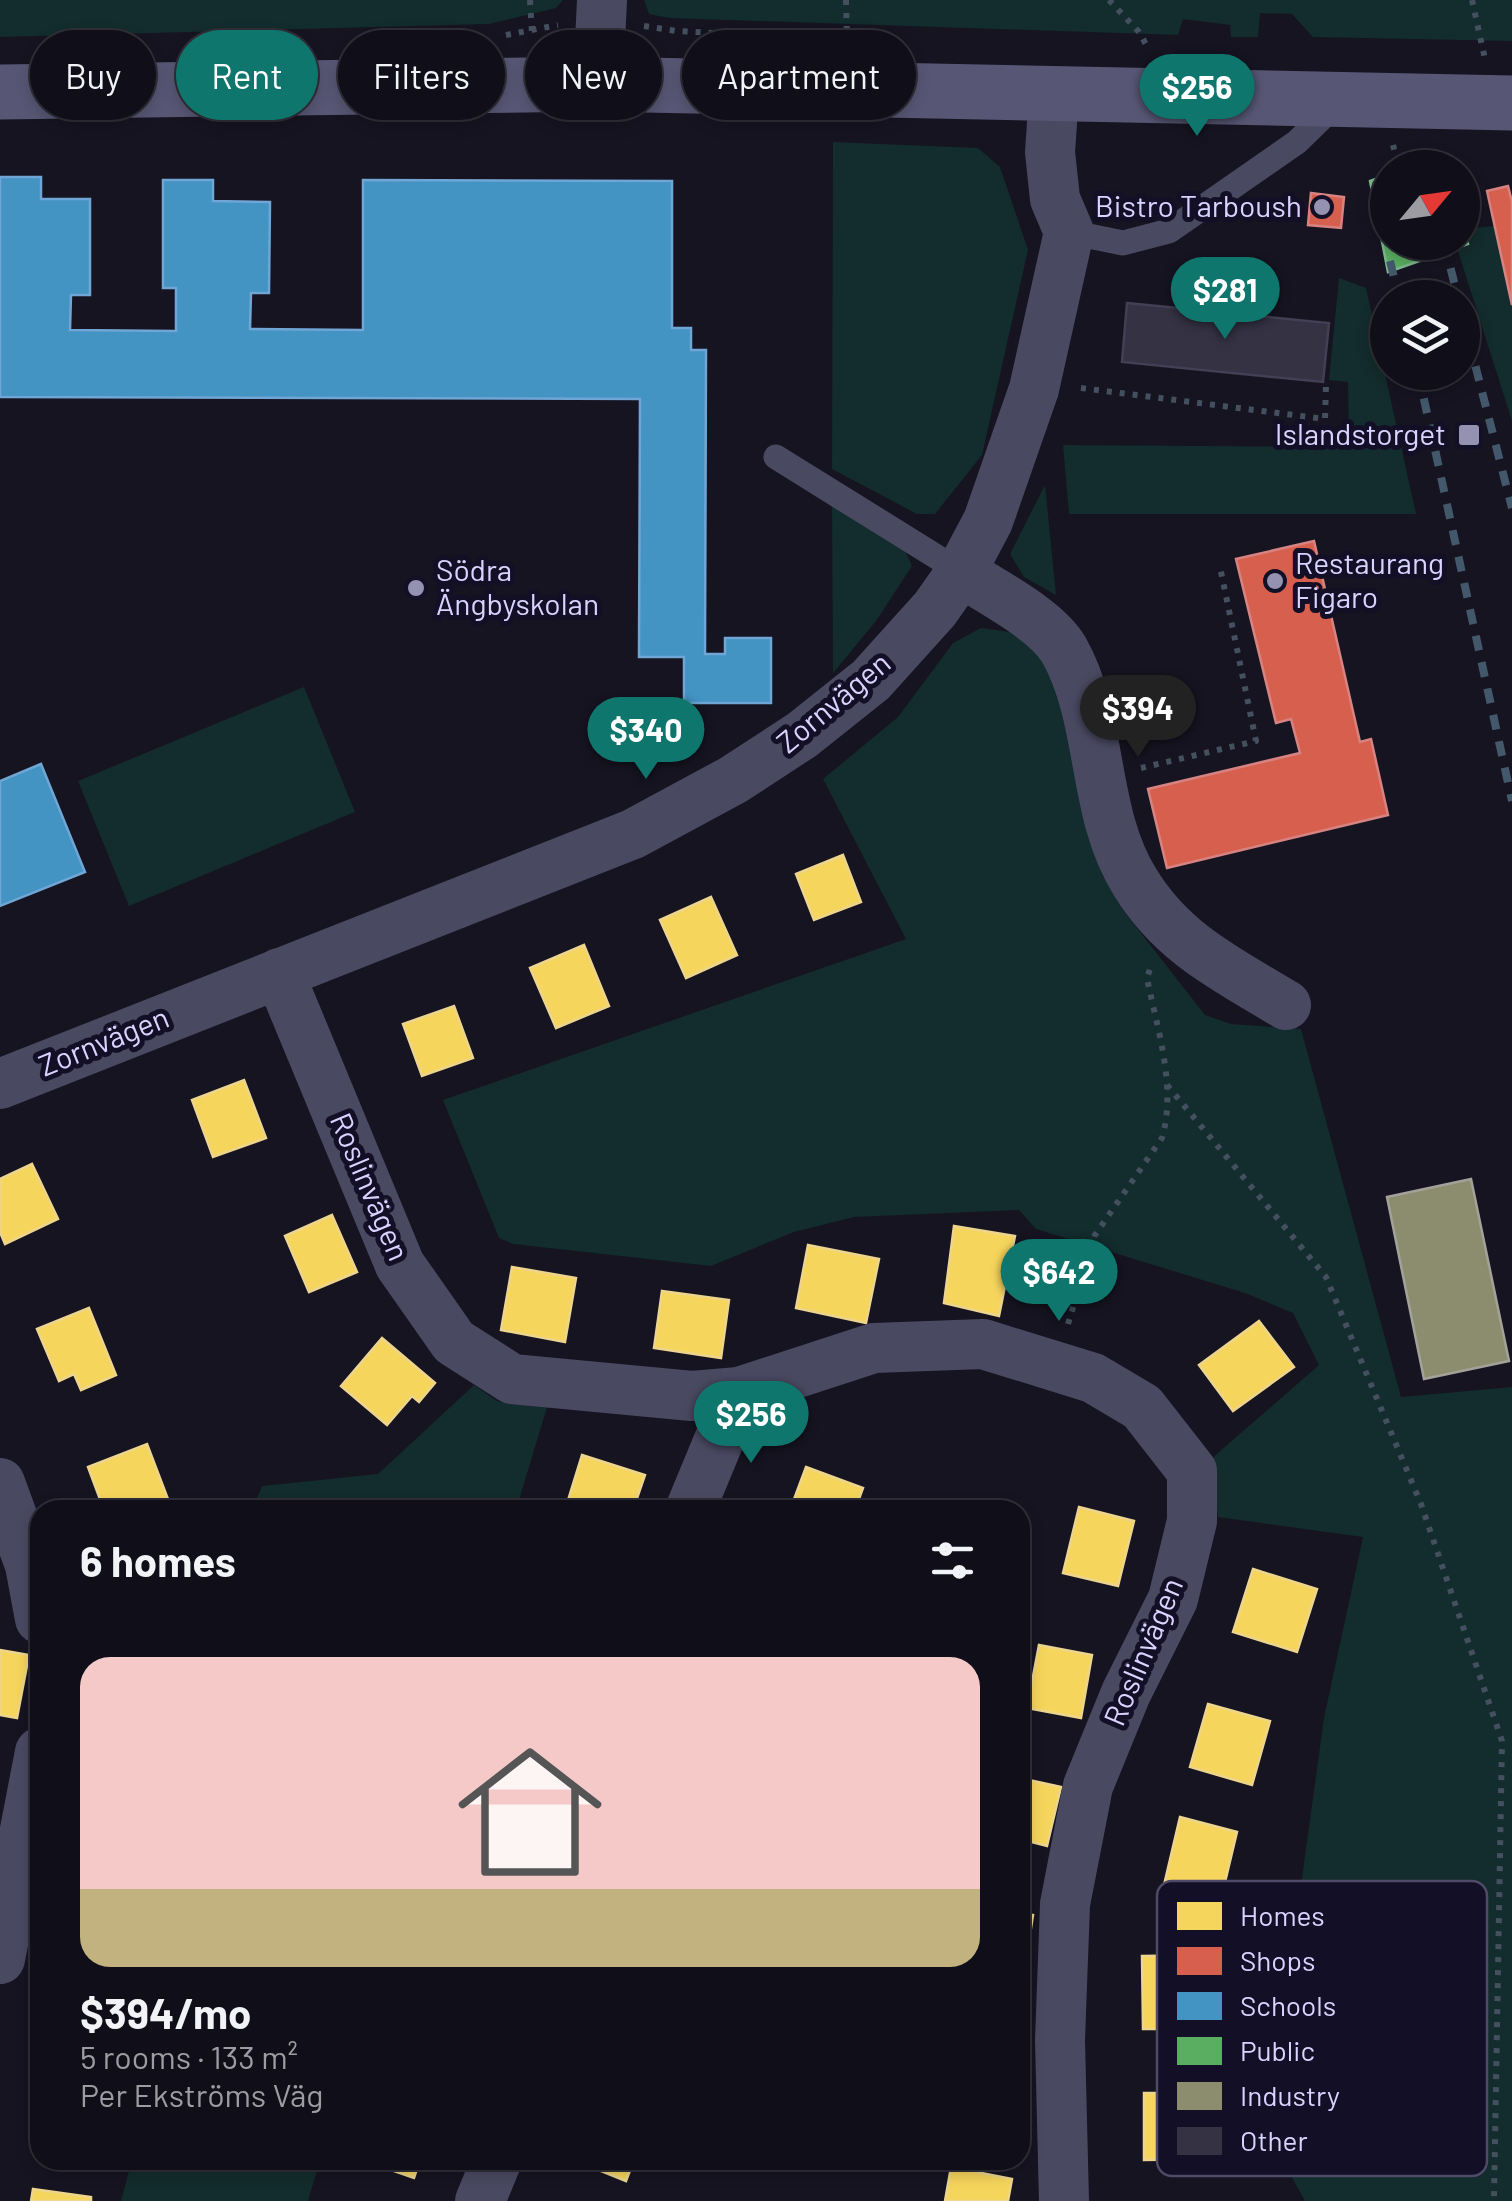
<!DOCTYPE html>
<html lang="en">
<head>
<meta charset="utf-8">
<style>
	body { margin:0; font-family:Barlow,sans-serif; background:#1e1d26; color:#f1f3f6; height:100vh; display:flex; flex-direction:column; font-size:38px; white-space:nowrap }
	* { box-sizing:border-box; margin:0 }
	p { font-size:32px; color:#9c9ca2 }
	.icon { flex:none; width:55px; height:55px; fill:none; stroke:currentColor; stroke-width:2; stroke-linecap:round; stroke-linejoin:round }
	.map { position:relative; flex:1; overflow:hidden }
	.drawer { position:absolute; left:30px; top:1500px; width:1000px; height:670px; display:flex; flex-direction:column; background:#100f19; border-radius:30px; box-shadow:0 5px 15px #0003,0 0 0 2px #302f38 }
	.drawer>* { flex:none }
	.banner { position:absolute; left:30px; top:30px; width:1000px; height:90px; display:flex; gap:20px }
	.needle { width:65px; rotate:61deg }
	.controls { position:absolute; left:1370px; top:150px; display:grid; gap:20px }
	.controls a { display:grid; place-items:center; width:110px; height:110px; border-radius:50%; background:#100f19; box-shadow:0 5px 15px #0003,0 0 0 2px #302f38; font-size:50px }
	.price { position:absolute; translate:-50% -85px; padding:0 22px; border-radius:35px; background:#0f766e; color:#fff; font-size:32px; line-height:65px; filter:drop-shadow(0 2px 5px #0008) }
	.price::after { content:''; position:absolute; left:50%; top:60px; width:30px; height:22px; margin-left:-15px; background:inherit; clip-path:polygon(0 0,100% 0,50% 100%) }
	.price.active { background:#222; color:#fff }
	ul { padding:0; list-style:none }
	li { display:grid; align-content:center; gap:20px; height:530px; padding:0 50px }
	li span { display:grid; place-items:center; height:310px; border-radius:30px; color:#555 }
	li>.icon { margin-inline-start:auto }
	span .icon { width:180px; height:180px; fill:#fffc; stroke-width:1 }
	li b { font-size:42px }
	h2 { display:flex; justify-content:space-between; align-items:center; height:120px; padding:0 50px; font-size:42px }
	.tag { padding:0 35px; border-radius:45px; background:#100f19; box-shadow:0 5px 15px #0003,0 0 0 2px #302f38; font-size:35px; line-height:90px }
	.tag.active { background:#0f766e; color:#fff }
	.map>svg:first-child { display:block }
</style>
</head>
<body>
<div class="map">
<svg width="1512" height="2201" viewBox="0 0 1512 2201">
	<rect width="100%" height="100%" fill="#161421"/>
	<path fill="#132c2d" d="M0,0H563L556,8L489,24L0,37Z
		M644,0H1512V41L1313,37L1292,14L1260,13L1258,37H1231L1230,25L1183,19L1178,35L669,18L649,14Z
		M833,142L978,148L1000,167L1028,250L982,455L935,514H917L832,469Z
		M1494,226L1512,305V421L1457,248L1468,244L1463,229Z
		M1339,278L1366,288L1416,514H1069L1063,445L1349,447L1348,382L1329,380Z
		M1045,485L1056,595L1024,577L1010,554Z
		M832,504L903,546L912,566L876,621L833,673Z
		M981,628L1017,633L1037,651L1056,684L1103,876L1126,914L1205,1015L1231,1024L1301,1029L1401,1397L1512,1387V2201H1305L1267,2132L1324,1718L1363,1537L1218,1517L1211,1459L1319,1365L1293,1313L1245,1293L1036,1229L1019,1210L854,1217L794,1232L711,1266L513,1244L499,1238L443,1100L906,939L823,779L898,717L953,643Z
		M304,687L355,812L129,906L78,781Z
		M474,1385L497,1401L547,1407L516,1510H252L262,1486L378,1474Z
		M132,2160H320L308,2201H121Z"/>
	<path fill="#f6d55c" stroke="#edd58d" stroke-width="2.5" d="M843,855L861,902L814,920L796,874Z
		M711,897L737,955L686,978L660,920Z
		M584,945L609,1006L556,1028L530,968Z
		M454,1006L473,1058L422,1076L403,1024Z
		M244,1080L266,1138L213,1157L192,1100Z
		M32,1164L58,1219L5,1244L0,1232V1179Z
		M332,1215L357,1272L309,1292L285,1236Z
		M954,1226L1015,1236L999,1316L944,1303Z
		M808,1245L879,1259L866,1323L796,1308Z
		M512,1267L576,1278L565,1342L501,1330Z
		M662,1291L729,1300L721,1358L654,1348Z
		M89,1308L116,1375L81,1390L74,1374L59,1381L37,1329Z
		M1259,1321L1294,1367L1233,1411L1199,1365Z
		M382,1338L435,1383L419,1402L412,1396L387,1425L341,1386Z
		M147,1444L171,1507L104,1510L88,1467Z
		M582,1455L645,1475L633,1510H565Z
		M806,1467L863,1488L855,1510H790Z
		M1079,1507L1134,1521L1118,1586L1063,1573Z
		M1253,1569L1317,1589L1297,1652L1233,1632Z
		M1039,1645L1092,1655L1081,1718L1027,1708Z
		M0,1650L29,1655L17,1718L0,1715Z
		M1208,1704L1270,1721L1252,1785L1190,1767Z
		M1020,1778L1061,1787L1047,1846L1020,1839Z
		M1180,1817L1237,1832L1221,1899L1164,1885Z
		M1020,1913L1033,1915L1024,1974L1020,1973Z
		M1210,1955V2029H1143L1142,1956Z
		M1144,2093H1210V2159L1144,2160Z
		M362,2160H420L414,2178Z
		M574,2160H634L626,2181Z
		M951,2167L1012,2179L1008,2201H945Z
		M33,2189L91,2197V2201H31Z"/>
	<path fill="#d6604d" stroke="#d78382" stroke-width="2.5" d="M1508,186L1512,202V305L1487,191Z
		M1311,193L1344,197L1341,228L1308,225Z
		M1314,541L1360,742L1371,739L1388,815L1167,868L1148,789L1300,753L1291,719L1276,723L1236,559Z"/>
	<path fill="#4393c3" stroke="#70a6d5" stroke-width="2.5" d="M0,177H41V199H90V295H71L70,330L176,331V288H163V180H213V201L270,202L269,293H251L250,329L363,330V180L672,181V328H691V350H706L705,654H725V638H771V703H684V657H639L640,399L0,397Z
		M41,764L85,872L0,906V781Z"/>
	<path fill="#5aae61" stroke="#80b990" stroke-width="2.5" d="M1388,174V242H1462V227L1468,244L1388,272L1370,181Z"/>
	<path fill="#8c8c6e" stroke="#a3a29a" stroke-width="2.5" d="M1471,1179L1509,1361L1424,1379L1387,1197Z"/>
	<path fill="#343243" stroke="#433f54" stroke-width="2.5" d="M1127,303L1329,323L1323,382L1122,362Z"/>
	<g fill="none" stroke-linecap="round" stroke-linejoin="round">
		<path stroke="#44505f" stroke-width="6" stroke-dasharray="5 8" stroke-linecap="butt" d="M530,0L532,34
			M846,0L847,40
			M1109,0L1139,32L1148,48
			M1472,0L1485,59
			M644,26L676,31L756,35
			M506,35L558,25
			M1393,145L1399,168
			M1462,349H1465
			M1081,388L1325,419L1326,384
			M1141,768L1256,741L1220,567
			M1167,1085L1326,1277L1421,1504L1502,1741L1494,2201
			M1068,1324L1095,1235L1162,1138C1177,1087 1157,1028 1147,978L1150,969"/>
		<path stroke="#4a4962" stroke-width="25" d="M1069,232L1123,243L1169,231L1297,142L1337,103
			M776,457L961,572"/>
		<path stroke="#4a4962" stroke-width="50" d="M598,84L602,0
			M961,572C991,592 1046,619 1064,650C1104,721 1091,812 1135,882C1172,943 1226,969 1286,1005
			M279,973L400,1265L454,1342L512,1379L692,1396L739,1392L874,1348L983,1344L1093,1378L1142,1407L1192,1471V1521L1173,1599L1126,1693L1088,1786L1065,1904L1060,2040L1064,2201
			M0,1084L633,834L733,780L802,735L871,680L935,609L961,572L988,521L1034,389L1069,232L1055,199L1050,152L1054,95
			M0,1483L30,1565L40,1619
			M690,1510L739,1392
			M0,1959L40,1752
			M480,2201L497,2160"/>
		<path stroke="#575674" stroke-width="55" d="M0,92L598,84L1512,103"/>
		<path stroke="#43596b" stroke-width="8" stroke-dasharray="15 12" stroke-linecap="butt" d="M1444,242L1458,298
			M1390,261L1399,298
			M1462,314L1512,508
			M1418,372L1512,801"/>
	</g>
	<g fill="#9591b1" stroke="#130f26" stroke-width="4">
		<circle cx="1322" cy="207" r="10"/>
		<rect x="1457" y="423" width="24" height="24" rx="5"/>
		<circle cx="1275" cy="581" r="10"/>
		<circle cx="416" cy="588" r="10"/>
	</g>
	<g text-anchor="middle" stroke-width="10" stroke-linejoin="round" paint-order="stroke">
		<g font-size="30" fill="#d9d4ff" stroke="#130f26" text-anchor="end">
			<text x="1302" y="217">Bistro Tarboush</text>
			<text x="1446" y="445">Islandstorget</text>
			<text x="1295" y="574" text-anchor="start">Restaurang<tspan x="1295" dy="34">Figaro</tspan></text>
			<text x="436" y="581" text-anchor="start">Södra<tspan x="436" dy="34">Ängbyskolan</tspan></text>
		</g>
		<g font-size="30" fill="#d9d4ff" stroke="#130f26">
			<text transform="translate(834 703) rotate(-40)" y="10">Zornvägen</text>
			<text transform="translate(104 1042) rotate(-22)" y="10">Zornvägen</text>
			<text transform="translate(369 1187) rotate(67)" y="10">Roslinvägen</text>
			<text transform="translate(1144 1652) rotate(-67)" y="10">Roslinvägen</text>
		</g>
	</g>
	<rect x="1157" y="1881" width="330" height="295" rx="15" fill="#130f26" stroke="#4e4a67" stroke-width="2.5"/>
	<rect x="1177" y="1902" width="45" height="28" fill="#f6d55c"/>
	<rect x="1177" y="1947" width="45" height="28" fill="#d6604d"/>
	<rect x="1177" y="1992" width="45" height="28" fill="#4393c3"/>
	<rect x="1177" y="2037" width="45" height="28" fill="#5aae61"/>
	<rect x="1177" y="2082" width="45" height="28" fill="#8c8c6e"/>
	<rect x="1177" y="2127" width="45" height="28" fill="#343243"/>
	<g font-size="28" fill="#d9d4ff">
		<text x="1240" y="1926">Homes</text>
		<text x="1240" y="1971">Shops</text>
		<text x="1240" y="2016">Schools</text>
		<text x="1240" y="2061">Public</text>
		<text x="1240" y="2106">Industry</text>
		<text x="1240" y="2151">Other</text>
	</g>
</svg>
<div class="controls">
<a><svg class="needle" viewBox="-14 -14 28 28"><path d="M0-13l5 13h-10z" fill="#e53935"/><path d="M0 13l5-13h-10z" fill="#9c9ca2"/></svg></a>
<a><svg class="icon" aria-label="layers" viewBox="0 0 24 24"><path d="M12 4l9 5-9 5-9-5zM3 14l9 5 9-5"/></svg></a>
</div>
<b class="price" style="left:1197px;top:139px">$256</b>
<b class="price" style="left:1225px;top:342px">$281</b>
<b class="price active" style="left:1138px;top:760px">$394</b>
<b class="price" style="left:646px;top:782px">$340</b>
<b class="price" style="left:1059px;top:1324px">$642</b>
<b class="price" style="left:751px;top:1466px">$256</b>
<div class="banner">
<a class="tag">Buy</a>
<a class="tag active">Rent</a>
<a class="tag">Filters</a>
<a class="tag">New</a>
<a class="tag">Apartment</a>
</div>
<section class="drawer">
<h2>6 homes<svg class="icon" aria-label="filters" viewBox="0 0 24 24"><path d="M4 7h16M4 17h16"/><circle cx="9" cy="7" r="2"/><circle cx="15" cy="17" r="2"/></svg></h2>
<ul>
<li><span style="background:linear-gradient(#f6c9c9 75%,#c2b280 0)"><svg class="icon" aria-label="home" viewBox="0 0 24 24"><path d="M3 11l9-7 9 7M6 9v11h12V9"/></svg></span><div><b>$394/mo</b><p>5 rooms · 133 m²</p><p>Per Ekströms Väg</p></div></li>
</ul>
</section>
</div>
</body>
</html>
